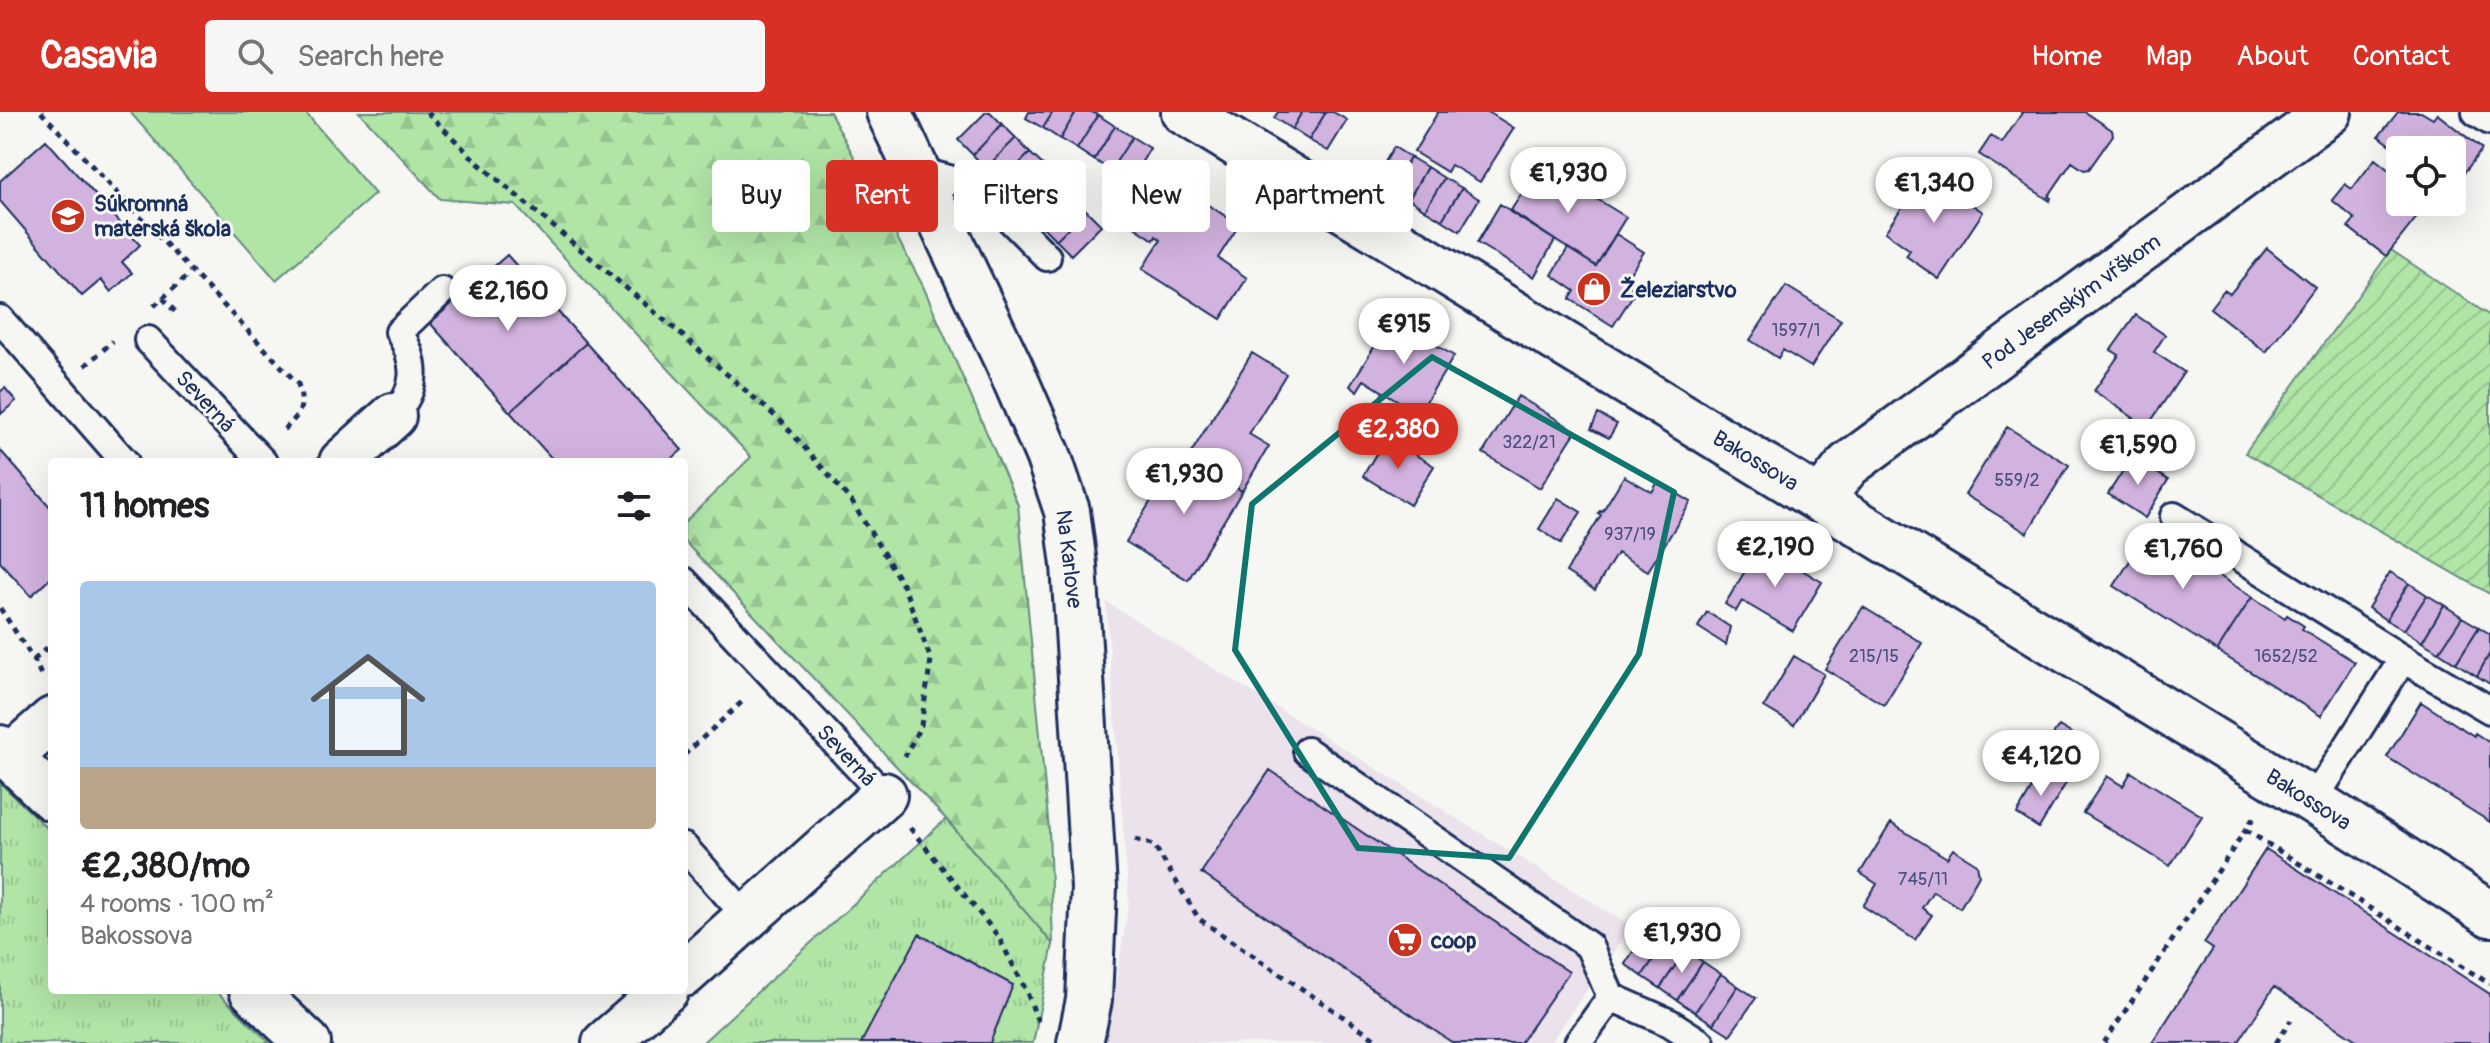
<!DOCTYPE html>
<html lang="en">
<head>
<meta charset="utf-8">
<style>
	body { margin:0; font-family:Pangolin,sans-serif; background:#f6f6f6; color:#202124; height:100vh; display:flex; flex-direction:column; font-size:30px; white-space:nowrap }
	* { box-sizing:border-box; margin:0 }
	p { font-size:26px; color:#757577 }
	.icon { flex:none; width:44px; height:44px; fill:none; stroke:currentColor; stroke-width:2; stroke-linecap:round; stroke-linejoin:round }
	.map { position:relative; flex:1; overflow:hidden }
	.drawer { position:absolute; left:48px; top:346px; width:640px; height:536px; display:flex; flex-direction:column; background:#fff; border-radius:8px; box-shadow:0 8px 32px #0002 }
	.drawer>* { flex:none }
	.top-card { position:absolute; left:712px; top:48px; width:760px; height:72px; display:flex; gap:16px }
	.fabs { position:absolute; left:2386px; top:24px; display:grid; gap:16px }
	.fabs a { display:grid; place-items:center; width:80px; height:80px; border-radius:8px; background:#fff; box-shadow:0 8px 32px #0002; font-size:40px }
	.price { position:absolute; translate:-50% -68px; padding:0 18px; border-radius:28px; background:#fff; color:#222; font-size:26px; line-height:52px; filter:drop-shadow(0 2px 4px #0008) }
	.price::after { content:''; position:absolute; left:50%; top:48px; width:24px; height:18px; margin-left:-12px; background:inherit; clip-path:polygon(0 0,100% 0,50% 100%) }
	.price.on { background:#d93025; color:#fff }
	ul { padding:0; list-style:none }
	li { display:grid; align-content:center; gap:16px; height:424px; padding:0 32px }
	li span { display:grid; place-items:center; height:248px; border-radius:8px; color:#555 }
	li>.icon { margin-inline-start:auto }
	span .icon { width:144px; height:144px; fill:#fffc; stroke-width:1 }
	li b { font-size:34px }
	h2 { display:flex; justify-content:space-between; align-items:center; height:96px; padding:0 32px; font-size:34px }
	.chip { padding:0 28px; border-radius:8px; background:#fff; box-shadow:0 8px 32px #0002; font-size:28px; line-height:72px }
	.chip.on { background:#d93025; color:#fff }
	header { display:flex; align-items:center; gap:48px; box-sizing:border-box; height:112px; padding:0 40px; background:#d93025; color:#fff }
	header strong { font-size:38px }
	nav { display:flex; gap:44px; margin-inline-start:auto; font-size:28px }
	.search { width:560px; height:72px; background:#f6f6f6; display:flex; align-items:center; gap:20px; box-sizing:border-box; padding:0 28px; border-radius:8px; color:#757577; font-size:30px }
	.map>svg:first-child { display:block }
</style>
</head>
<body>
<header>
<strong>Casavia</strong>
<div class="search"><svg class="icon" aria-label="search" viewBox="0 0 24 24"><circle cx="10" cy="10" r="6"/><path d="M15 15l6 6"/></svg>Search here</div>
<nav><a>Home</a><a>Map</a><a>About</a><a>Contact</a></nav>
</header>
<div class="map">
<svg width="2490" height="931" viewBox="0 0 2490 931">
	<defs>
		<pattern id="grass-tufts" width="24" height="20" patternUnits="userSpaceOnUse" patternTransform="scale(2)"><rect width="24" height="20" fill="#b0e5a6"/><path d="M3 7l-1-3M5 7V3M7 7l1-3M15 17l-1-3M17 17v-4M19 17l1-3" fill="none" stroke="#97c591"/></pattern>
		<pattern id="forest-firs" width="22" height="20" patternUnits="userSpaceOnUse" patternTransform="scale(2)"><rect width="22" height="20" fill="#b0e5a6"/><path d="M5 1l3.5 6h-7zM16 11l3.5 6h-7z" fill="#97c591"/></pattern>
		<pattern id="garden-furrows" width="10" height="10" patternUnits="userSpaceOnUse" patternTransform="scale(2)"><rect width="10" height="10" fill="#b0e5a6"/><path d="M-1 1l2-2M0 10L10 0M9 11l2-2" fill="none" stroke="#97c591"/></pattern>
	</defs>
	<rect width="100%" height="100%" fill="#f6f6f2"/>
	<filter id="ink" filterUnits="userSpaceOnUse"><feTurbulence type="fractalNoise" baseFrequency=".0125" numOctaves="2"/><feDisplacementMap in="SourceGraphic" scale="16" xChannelSelector="R" yChannelSelector="G"/><feConvolveMatrix kernelMatrix="1 2 1 2 8 2 1 2 1" color-interpolation-filters="sRGB"/></filter>
	<g filter="url(#ink)">
		<path fill="#ebe2ec" d="M1106,490L1631,814L1550,931H1106L1129,790Z"/>
		<path fill="url(#grass-tufts)" stroke="#668a82" stroke-width="2" d="M0,671L52,721V878H215L270,931H0Z
			M946,707L1053,832L1033,931H702Z"/>
		<path fill="url(#forest-firs)" stroke="#668a82" stroke-width="2" d="M359,0H830L923,174L1018,393L1049,718L1053,832L946,707L684,429V411L751,345L515,93L440,87Z"/>
		<path fill="#b0e5a6" stroke="#668a82" stroke-width="2" d="M130,0H305L375,82L276,168Z"/>
		<path fill="url(#garden-furrows)" stroke="#668a82" stroke-width="2" d="M2391,138L2490,204V482L2245,341Z"/>
		<path fill="#d2b2de" stroke="#1b2f5e" stroke-width="2" d="M986,0H990L1002,12L973,43L958,28Z
			M1029,0H1053L1043,16L1026,6Z
			M1053,0H1076L1060,27L1043,16Z
			M1076,0H1092L1098,3L1077,37L1060,27Z
			M1278,0H1302L1292,17L1274,6Z
			M1302,0H1326L1309,28L1292,17Z
			M1326,0H1333L1347,8L1328,39L1309,28Z
			M1438,0H1488L1514,16L1480,70L1451,53L1447,60L1414,40Z
			M2021,0H2085L2112,18L2113,23L2089,57L2084,58L2072,50L2048,85L2051,86L2050,89L1979,42L1991,24L2002,31L2022,1Z
			M2398,0H2421L2433,7L2437,2L2482,37L2452,77V38H2400V40L2379,24Z
			M1098,3L1115,14L1094,48L1077,37Z
			M1002,12L1016,26L986,56L973,43Z
			M1115,14L1132,25L1111,58L1094,48Z
			M1132,25L1150,36L1130,70L1111,58Z
			M1016,26L1030,41L1000,71L986,56Z
			M46,28L140,133L122,150L132,161L111,180L101,168L82,184L0,89V69Z
			M1394,35L1410,45L1392,77L1375,67Z
			M1030,41L1045,55L1015,86L1000,71Z
			M1410,45L1427,55L1409,87L1392,77Z
			M2375,47L2400,67V90H2429L2386,144L2348,115L2355,107L2332,88L2345,72L2352,77Z
			M1540,52L1626,105L1596,154L1510,100Z
			M1045,55L1058,70L1029,100L1015,86Z
			M1427,55L1444,66L1425,98L1409,87Z
			M1926,61L1983,100L1939,167L1906,144L1910,138L1885,120Z
			M1143,65L1193,97L1199,87L1239,113L1218,146L1247,166L1221,207L1142,157L1161,128L1156,124L1154,128L1118,104Z
			M1444,66L1462,76L1442,108L1425,98Z
			M1058,70L1072,84L1042,114L1029,100Z
			M1462,76L1479,87L1460,119L1442,108Z
			M1072,84L1086,98L1056,128L1042,114Z
			M1500,92L1555,128L1534,165L1477,131Z
			M1086,98L1101,113L1071,143L1056,128Z
			M1616,122L1644,140L1628,164L1633,183L1613,214L1570,187L1575,179L1552,163L1568,136L1596,154Z
			M2267,136L2315,175L2266,240L2210,196L2224,178L2230,182Z
			M507,143L586,231L510,300L430,211Z
			M1786,174L1841,208L1811,255L1783,238L1778,246L1750,228Z
			M2136,203L2165,223L2154,240L2184,260L2147,315L2094,279L2119,243L2111,238Z
			M1392,206L1454,244L1419,301L1385,281L1378,291L1383,280L1364,268L1357,279L1350,274Z
			M586,231L682,338L668,350H555L510,300Z
			M1252,241L1286,262L1249,322L1269,334L1242,379L1188,346Z
			M5,276L16,289L1,302L0,280Z
			M1518,284L1576,319L1540,376L1483,341Z
			M1598,302L1617,312L1609,326L1591,317Z
			M2007,315L2069,353L2027,421L1965,383Z
			M1386,325L1434,354L1410,393L1363,364Z
			M0,338L52,397V465L31,484L0,450Z
			M1180,341L1242,379L1188,468L1126,430Z
			M2132,345L2168,368L2145,406L2108,382Z
			M1624,364L1652,380L1658,370L1691,390L1648,459L1617,441L1595,478L1566,460L1601,403L1598,401L1600,399L1602,400Z
			M1558,386L1581,400L1561,431L1539,417Z
			M2148,420L2201,453L2203,450L2219,461L2218,463L2252,485L2217,539L2114,474Z
			M1761,433L1822,470L1793,519L1742,489L1736,499L1725,492Z
			M2390,460L2409,471L2386,508L2368,496Z
			M2409,471L2427,483L2404,518L2386,508Z
			M2427,483L2444,493L2422,530L2404,518Z
			M2252,485L2285,506L2287,503L2304,514L2302,517L2355,550L2321,604L2217,539Z
			M2444,493L2462,505L2439,540L2422,530Z
			M1863,495L1922,531L1884,593L1825,557Z
			M1707,500L1730,515L1726,533L1698,515Z
			M2462,505L2479,515L2456,551L2439,540Z
			M2479,515L2490,522V541L2477,564L2456,551Z
			M2490,541V572L2477,564Z
			M1794,544L1824,562L1794,613L1764,595Z
			M2421,590L2474,624L2475,621L2490,631V710L2387,645Z
			M2059,614L2091,633L2066,671L2034,652Z
			M2043,657L2066,671L2039,716L2017,702Z
			M1270,658L1569,860L1520,931H1453L1201,761Z
			M2131,660L2202,704L2170,754L2083,701L2107,664L2123,674Z
			M1891,711L1947,746L1953,737L1977,752L1979,763L1960,796L1933,779L1922,796L1932,803L1915,828L1863,794L1877,772L1860,761Z
			M2266,737L2490,882V931H2361L2274,875L2238,931H2152L2213,837L2204,831Z
			M1650,814L1668,826L1642,864L1625,852Z
			M919,822L1013,873L990,931H861Z
			M1668,826L1686,838L1660,876L1642,864Z
			M1686,838L1703,850L1677,888L1660,876Z
			M1703,850L1721,862L1695,900L1677,888Z
			M1721,862L1738,874L1713,912L1695,900Z
			M1738,874L1756,886L1730,923L1713,912Z"/>
		<g fill="none" stroke-linecap="round" stroke-linejoin="round">
			<g stroke="#1b2f5e" stroke-width="32">
				<path id="lane" d="M2476,0L2490,9
					M919,59L967,72L992,89L1047,145
					M0,207L125,350
					M148,228L263,350
					M393,304C418,277 418,251 399,220L442,179
					M2174,404L2403,547
					M684,469L884,683
					M1307,639L1589,834L1611,885L1670,911L1701,931
					M2313,689L2403,547L2490,598
					M684,735L748,806
					M1578,931L1611,885"/>
			</g>
			<g stroke="#1b2f5e" stroke-width="50">
				<path id="street" d="M1184,0L2313,689L2490,802
					M342,350L393,304
					M1821,387L1848,353L2329,0
					M0,636L52,686
					M10,645L52,608
					M684,862L884,683
					M252,878L308,931
					M605,931L666,878"/>
			</g>
			<g stroke="#1b2f5e" stroke-width="50">
				<path id="secondary" d="M889,0L1009,253L1048,343L1067,399L1074,453L1094,776L1089,888L1080,931"/>
			</g>
			<path stroke="#1b2f5e" stroke-width="5" stroke-dasharray="6 6" stroke-linecap="butt" d="M41,0L298,272C305,296 301,301 284,318
				M427,0L478,51L676,218L783,311L852,390L904,475L931,548L921,613L905,644
				M163,186L178,203
				M154,194L192,160
				M85,254L113,229
				M0,496L34,548L43,567
				M34,548L52,531
				M684,643L745,587
				M910,716L998,824L1026,878L1038,910
				M2246,718L2490,872
				M1135,727L1154,733L1199,807L1382,931
				M2104,931L2254,705
				M2276,931L2291,908"/>
			<use href="#lane" stroke="#f6f6f2" stroke-width="26"/>
			<use href="#street" stroke="#f6f6f2" stroke-width="44"/>
			<use href="#secondary" stroke="#f6f6f2" stroke-width="44"/>
		</g>
	</g>
	<path fill="none" stroke="#0f766e" stroke-width="6" stroke-linejoin="round" d="M1432,245L1674,380L1639,542L1509,746L1358,736L1235,538L1252,392Z"/>
	<defs>
		<g id="school-disc" transform="scale(1.8)"><circle r="9.5" fill="#c8321e" stroke="#f6f6f2"/><path d="M0-5L7-2L0 1L-7-2ZM-4 1L0 2.5L4 1V4Q0 6-4 4Z" fill="#fff"/></g>
		<g id="shop-disc" transform="scale(1.8)"><circle r="9.5" fill="#c8321e" stroke="#f6f6f2"/><path d="M-5-2.5h2.3a2.7 3.5 0 0 1 5.4 0H5L5.5 6h-11ZM-1.5-2.5h3a1.5 2.3 0 0 0-3 0Z" fill="#fff"/></g>
		<g id="supermarket-disc" transform="scale(1.8)"><circle r="9.5" fill="#c8321e" stroke="#f6f6f2"/><path d="M-6-5.5h2.5l.6 2H6L4.5 2H-2.5L-4.4-4H-6ZM-1.5 3.2a1.3 1.3 0 1 0 .1 0ZM3 3.2a1.3 1.3 0 1 0 .1 0Z" fill="#fff"/></g>
	</defs>
	<g fill-rule="evenodd">
		<use href="#school-disc" x="68" y="104"/>
		<use href="#shop-disc" x="1594" y="177"/>
		<use href="#supermarket-disc" x="1405" y="828"/>
	</g>
	<g text-anchor="middle" stroke-width="6" stroke-linejoin="round" paint-order="stroke">
		<g font-size="18" fill="#49507e">
			<text x="1796" y="224">1597/1</text>
			<text x="1529" y="336">322/21</text>
			<text x="2017" y="374">559/2</text>
			<text x="1630" y="428">937/19</text>
			<text x="1874" y="550">215/15</text>
			<text x="2286" y="550">1652/52</text>
			<text x="1923" y="773">745/11</text>
		</g>
		<g font-size="22" font-weight="bold" fill="#1b2f5e" stroke="#f6f6f2" text-anchor="start">
			<text x="94" y="99">Súkromná<tspan x="94" dy="25">materská škola</tspan></text>
			<text x="1620" y="185">Železiarstvo</text>
			<text x="1431" y="836">coop</text>
		</g>
		<g font-size="22" fill="#1b2f5e" stroke="#f6f6f2">
			<text transform="translate(2071 189) rotate(-36)" y="8">Pod Jesenským vŕškom</text>
			<text transform="translate(206 289) rotate(47)" y="8">Severná</text>
			<text transform="translate(1756 348) rotate(31)" y="8">Bakossova</text>
			<text transform="translate(1070 447) rotate(83)" y="8">Na Karlove</text>
			<text transform="translate(847 643) rotate(47)" y="8">Severná</text>
			<text transform="translate(2309 687) rotate(32)" y="8">Bakossova</text>
		</g>
	</g>
</svg>
<div class="fabs">
<a><svg class="icon" aria-label="locate" viewBox="0 0 24 24"><circle cx="12" cy="12" r="6"/><path d="M12 2v4M12 18v4M2 12h4M18 12h4"/></svg></a>
</div>
<b class="price" style="left:1568px;top:103px">€1,930</b>
<b class="price" style="left:1934px;top:113px">€1,340</b>
<b class="price" style="left:508px;top:221px">€2,160</b>
<b class="price" style="left:1404px;top:254px">€915</b>
<b class="price on" style="left:1398px;top:359px">€2,380</b>
<b class="price" style="left:2138px;top:375px">€1,590</b>
<b class="price" style="left:1184px;top:404px">€1,930</b>
<b class="price" style="left:1775px;top:477px">€2,190</b>
<b class="price" style="left:2183px;top:479px">€1,760</b>
<b class="price" style="left:2041px;top:686px">€4,120</b>
<b class="price" style="left:1682px;top:863px">€1,930</b>
<div class="top-card">
<a class="chip">Buy</a>
<a class="chip on">Rent</a>
<a class="chip">Filters</a>
<a class="chip">New</a>
<a class="chip">Apartment</a>
</div>
<section class="drawer">
<h2>11 homes<svg class="icon" aria-label="filters" viewBox="0 0 24 24"><path d="M4 7h16M4 17h16"/><circle cx="9" cy="7" r="2"/><circle cx="15" cy="17" r="2"/></svg></h2>
<ul>
<li><span style="background:linear-gradient(#a9c7e8 75%,#b9a48a 0)"><svg class="icon" aria-label="home" viewBox="0 0 24 24"><path d="M3 11l9-7 9 7M6 9v11h12V9"/></svg></span><div><b>€2,380/mo</b><p>4 rooms · 100 m²</p><p>Bakossova</p></div></li>
</ul>
</section>
</div>
</body>
</html>
